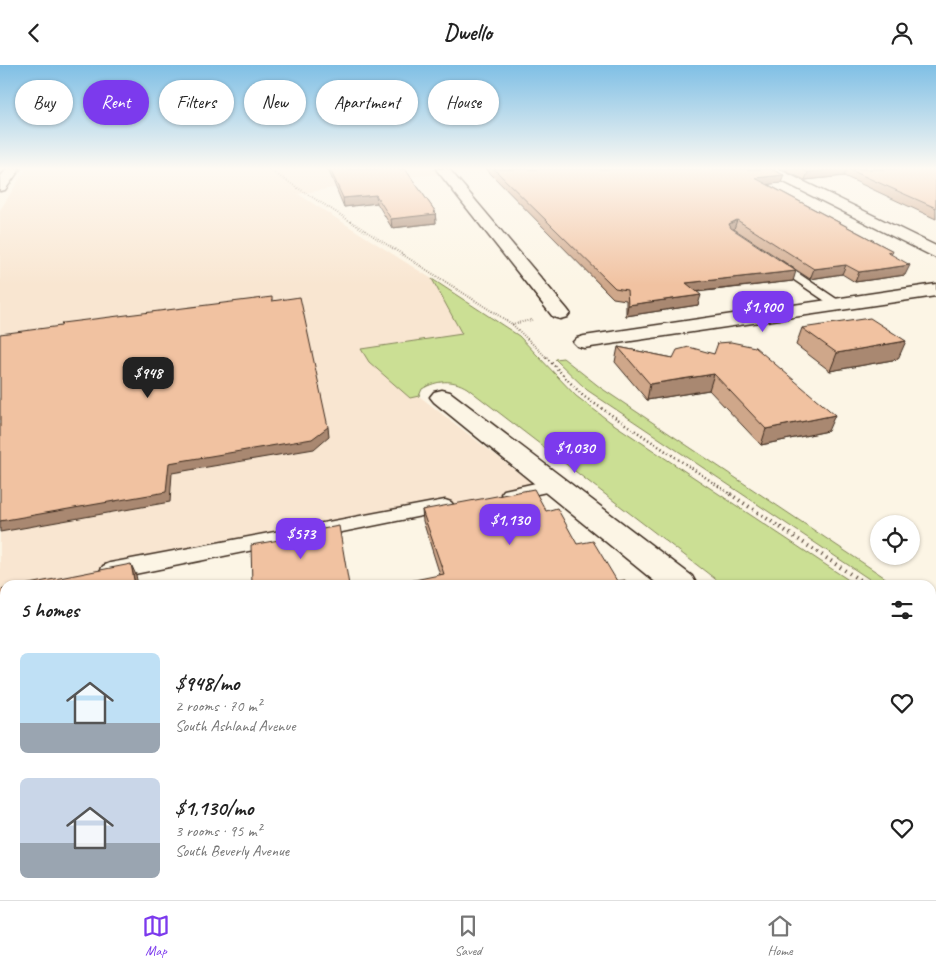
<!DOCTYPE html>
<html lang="en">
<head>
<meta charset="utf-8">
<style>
	body { margin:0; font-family:Caveat,sans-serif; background:#f6f6f6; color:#222; height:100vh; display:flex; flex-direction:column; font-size:19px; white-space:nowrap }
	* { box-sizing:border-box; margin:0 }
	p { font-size:16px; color:#767676 }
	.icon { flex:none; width:28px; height:28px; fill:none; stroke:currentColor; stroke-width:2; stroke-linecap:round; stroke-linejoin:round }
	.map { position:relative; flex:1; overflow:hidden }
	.panel { position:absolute; left:0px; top:515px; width:936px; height:320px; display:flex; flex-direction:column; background:#fff; border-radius:15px 15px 0 0; box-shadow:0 1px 4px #0004 }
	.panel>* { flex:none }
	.guide { position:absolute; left:15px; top:15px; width:500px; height:45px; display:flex; gap:10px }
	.tools { position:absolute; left:870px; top:450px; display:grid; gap:10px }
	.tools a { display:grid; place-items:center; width:50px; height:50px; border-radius:50%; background:#fff; box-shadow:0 1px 4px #0004; font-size:25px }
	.price { position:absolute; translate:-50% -42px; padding:0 11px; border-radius:10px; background:#7c3aed; color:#fff; font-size:16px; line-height:32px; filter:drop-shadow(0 1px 2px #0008) }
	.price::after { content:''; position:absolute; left:50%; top:30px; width:15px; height:11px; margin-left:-8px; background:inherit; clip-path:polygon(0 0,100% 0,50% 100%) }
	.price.selected { background:#222; color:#fff }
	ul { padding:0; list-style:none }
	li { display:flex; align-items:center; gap:15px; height:125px; padding:0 20px }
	li span { display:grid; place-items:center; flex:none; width:140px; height:100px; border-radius:8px; color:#555 }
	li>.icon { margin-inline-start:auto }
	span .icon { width:60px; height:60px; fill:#fffc; stroke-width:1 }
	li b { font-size:21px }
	h2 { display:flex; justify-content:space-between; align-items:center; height:60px; padding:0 20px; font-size:21px }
	.tag { padding:0 18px; border-radius:22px; background:#fff; box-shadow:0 1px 4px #0004; font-size:18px; line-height:45px }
	.tag.selected { background:#7c3aed; color:#fff }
	header { display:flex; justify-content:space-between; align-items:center; height:65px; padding:0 20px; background:#fff; font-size:22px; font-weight:700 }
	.menu { display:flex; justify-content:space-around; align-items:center; height:70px; border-top:1px solid #e0e0e0; background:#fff; font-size:14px; color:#767676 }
	.menu a { display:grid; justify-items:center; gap:2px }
	.menu .selected { color:#7c3aed }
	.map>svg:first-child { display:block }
</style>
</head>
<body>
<header><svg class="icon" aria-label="back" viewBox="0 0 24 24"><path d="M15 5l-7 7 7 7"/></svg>Dwello<svg class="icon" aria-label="person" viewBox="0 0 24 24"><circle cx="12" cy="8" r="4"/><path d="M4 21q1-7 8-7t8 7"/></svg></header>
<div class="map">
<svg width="936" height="835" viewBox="0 0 936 835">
	<rect width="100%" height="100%" fill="#fcf5e5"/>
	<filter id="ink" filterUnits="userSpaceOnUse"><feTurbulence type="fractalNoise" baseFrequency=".02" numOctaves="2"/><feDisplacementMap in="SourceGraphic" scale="10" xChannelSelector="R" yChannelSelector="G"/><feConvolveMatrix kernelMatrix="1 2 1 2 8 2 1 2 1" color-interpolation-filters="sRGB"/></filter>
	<g filter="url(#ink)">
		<path fill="#f9e6d1" d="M26,104H437L442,109L392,113L298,129L432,214L463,270L361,284L410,333L419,331L538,423L38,520H5V540L0,558V145Z"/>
		<path fill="#cbdf94" stroke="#838459" d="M432,214L519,271L576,331L609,356L856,520H723L467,323C452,314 437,315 422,324L419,331L410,333L369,297L361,284L462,269Z
			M563,293L601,323L896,520H878L587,325L555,294Z
			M931,571L936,575V684L931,680Z"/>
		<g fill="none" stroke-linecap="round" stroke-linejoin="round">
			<g stroke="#3b2a1e" stroke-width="3">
				<path id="service" d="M776,195L780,196L844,239L842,242H834L772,200L770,198Z
					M554,414L560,416L563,420L560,424L510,435L504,433L501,429L504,425Z
					M445,435L451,437L454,441L451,445L110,514L103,511L100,506L103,501L110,498Z
					M5,532V565L0,567V533Z"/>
			</g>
			<g stroke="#3b2a1e" stroke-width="3">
				<path id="minor" d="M436,104H449L567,244L570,248L567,252L560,254L553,252Z
					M763,104H778L936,181V193L764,107Z
					M936,219V231L584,283L577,281L573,277L577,273L584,271Z
					M442,325L450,327L692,511L697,520H659L434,337L430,332L434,327Z
					M931,699L936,701V744L931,742Z
					M5,820V830H63L61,835H0Z"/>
			</g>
			<g stroke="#3b2a1e" stroke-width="3">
				<path id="secondary" d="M7,104H20L5,125L0,126V112Z"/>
			</g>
			<path stroke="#3b2a1e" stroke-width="2" stroke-dasharray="0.5 2" stroke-linecap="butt" d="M268,104L512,259L547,293
				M512,259L532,255"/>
			<path stroke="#3b2a1e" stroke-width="2.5" stroke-dasharray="1 3" stroke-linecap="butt" d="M546,292L583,331L732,430"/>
			<path stroke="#3b2a1e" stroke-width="4" stroke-dasharray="1 4.5" stroke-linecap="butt" d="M730,429L867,520
				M931,563L936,566"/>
			<use href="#service" fill="#fcf5e5" fill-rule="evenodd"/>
			<use href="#minor" fill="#fcf5e5" fill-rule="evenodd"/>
			<use href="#secondary" fill="#fcf5e5" fill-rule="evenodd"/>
		</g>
		<path fill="#cfa78a" stroke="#3b2a1e" d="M328,104H405L435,146L436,158L392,163L377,138L344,142Z
			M486,104H771L781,118L767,119L893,186L891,190L905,210L855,217L842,209L810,214L734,164L733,165L793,216L697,227L698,240L626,251V235L613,233Z
			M781,104H936V154L844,111L805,115Z
			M802,263L898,294L830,306L796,280Z
			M618,282L673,293L714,289L828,366L761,380L709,325L647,335L615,297Z
			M422,445L546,446L577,479L617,516L440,510L423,456Z"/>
		<path fill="#a98871" stroke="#3b2a1e" d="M843,104H847L844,111L805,115L808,107Z
			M784,110L781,118L753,121L755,113Z
			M376,130L377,138L344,142L343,133Z
			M435,146L436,158L392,163L391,154Z
			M737,155L734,164L727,168L729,159Z
			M846,200L842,209L810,214L814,204Z
			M910,200L905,210L855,217L859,207Z
			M796,206L793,216L684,228L686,218Z
			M701,230L698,240L626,251L628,240Z
			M906,276L898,294L830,306L837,288Z
			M714,309L709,325L647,335L650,319Z
			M835,350L828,366L761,380L766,364Z
			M328,362L329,371L314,384L172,408L170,437L0,467V456L169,398Z
			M131,499L136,510L138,520H135Z
			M5,550V560L0,553V551Z
			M5,699V711L0,713V700Z"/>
		<path fill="#f1c2a1" stroke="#3b2a1e" d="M330,104H405L435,146H433L436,149L391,154L376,130L343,133Z
			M494,104H771L784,110L755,113L893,186L887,187L910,200L859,207L846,200L814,204L737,155L729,159L731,163L796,206L686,218L701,230L628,240L627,225L615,223Z
			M800,104H843L808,107Z
			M848,104H936V143Z
			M272,232V236L300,232L328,362L312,374L169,398L166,427L0,456V269L61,261L62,258Z
			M870,253L906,276L837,288L802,263Z
			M731,277L755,282L835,350L766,364L714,309L650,319L618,282L673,293L677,285L689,282L714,289L718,278Z
			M534,424L546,446L557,443L577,479L593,476L617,516L625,515L628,520H390L444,509L422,445Z
			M339,461L349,520H252L251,480L307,470L306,467Z
			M131,499L135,520H24Z
			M5,524V550L0,551V525Z
			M5,605V699L0,700V606Z
			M931,814L936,820V835H522L538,830H931Z"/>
	</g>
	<linearGradient id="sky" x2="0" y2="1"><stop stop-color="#7fbfe5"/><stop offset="0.47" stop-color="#fefaf3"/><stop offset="1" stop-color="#fefaf3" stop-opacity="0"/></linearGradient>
	<rect width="936" height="220" fill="url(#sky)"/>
</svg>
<div class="tools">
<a><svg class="icon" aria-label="locate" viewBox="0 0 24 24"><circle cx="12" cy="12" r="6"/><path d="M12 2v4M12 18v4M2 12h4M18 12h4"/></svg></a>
</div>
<b class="price" style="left:763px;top:268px">$1,900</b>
<b class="price selected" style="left:148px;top:334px">$948</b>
<b class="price" style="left:575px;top:409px">$1,030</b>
<b class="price" style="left:510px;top:481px">$1,130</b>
<b class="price" style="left:301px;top:495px">$573</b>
<div class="guide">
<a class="tag">Buy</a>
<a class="tag selected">Rent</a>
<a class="tag">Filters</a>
<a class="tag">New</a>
<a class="tag">Apartment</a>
<a class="tag">House</a>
</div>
<section class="panel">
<h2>5 homes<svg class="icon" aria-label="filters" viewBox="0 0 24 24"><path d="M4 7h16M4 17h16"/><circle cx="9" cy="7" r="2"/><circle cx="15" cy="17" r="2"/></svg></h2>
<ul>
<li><span style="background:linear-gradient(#bfe0f5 70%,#9aa5b1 0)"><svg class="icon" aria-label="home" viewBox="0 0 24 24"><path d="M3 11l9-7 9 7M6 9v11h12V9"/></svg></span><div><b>$948/mo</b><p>2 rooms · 70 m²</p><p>South Ashland Avenue</p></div><svg class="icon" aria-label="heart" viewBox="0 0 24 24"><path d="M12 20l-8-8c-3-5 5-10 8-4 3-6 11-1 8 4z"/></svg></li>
<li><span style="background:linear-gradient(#c9d6e8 65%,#9aa5b1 0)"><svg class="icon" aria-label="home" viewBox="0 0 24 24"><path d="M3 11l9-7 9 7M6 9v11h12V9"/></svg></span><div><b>$1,130/mo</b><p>3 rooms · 95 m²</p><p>South Beverly Avenue</p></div><svg class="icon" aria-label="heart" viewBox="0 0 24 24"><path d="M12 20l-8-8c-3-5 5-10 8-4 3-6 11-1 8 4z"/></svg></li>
</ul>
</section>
</div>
<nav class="menu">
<a class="selected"><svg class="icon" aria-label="map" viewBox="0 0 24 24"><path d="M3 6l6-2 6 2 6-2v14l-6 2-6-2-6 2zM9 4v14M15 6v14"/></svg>Map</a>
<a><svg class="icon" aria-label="saved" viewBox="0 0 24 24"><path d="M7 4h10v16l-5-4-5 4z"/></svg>Saved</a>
<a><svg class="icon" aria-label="home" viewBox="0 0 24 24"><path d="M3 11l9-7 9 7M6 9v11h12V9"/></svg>Home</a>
</nav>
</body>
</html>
